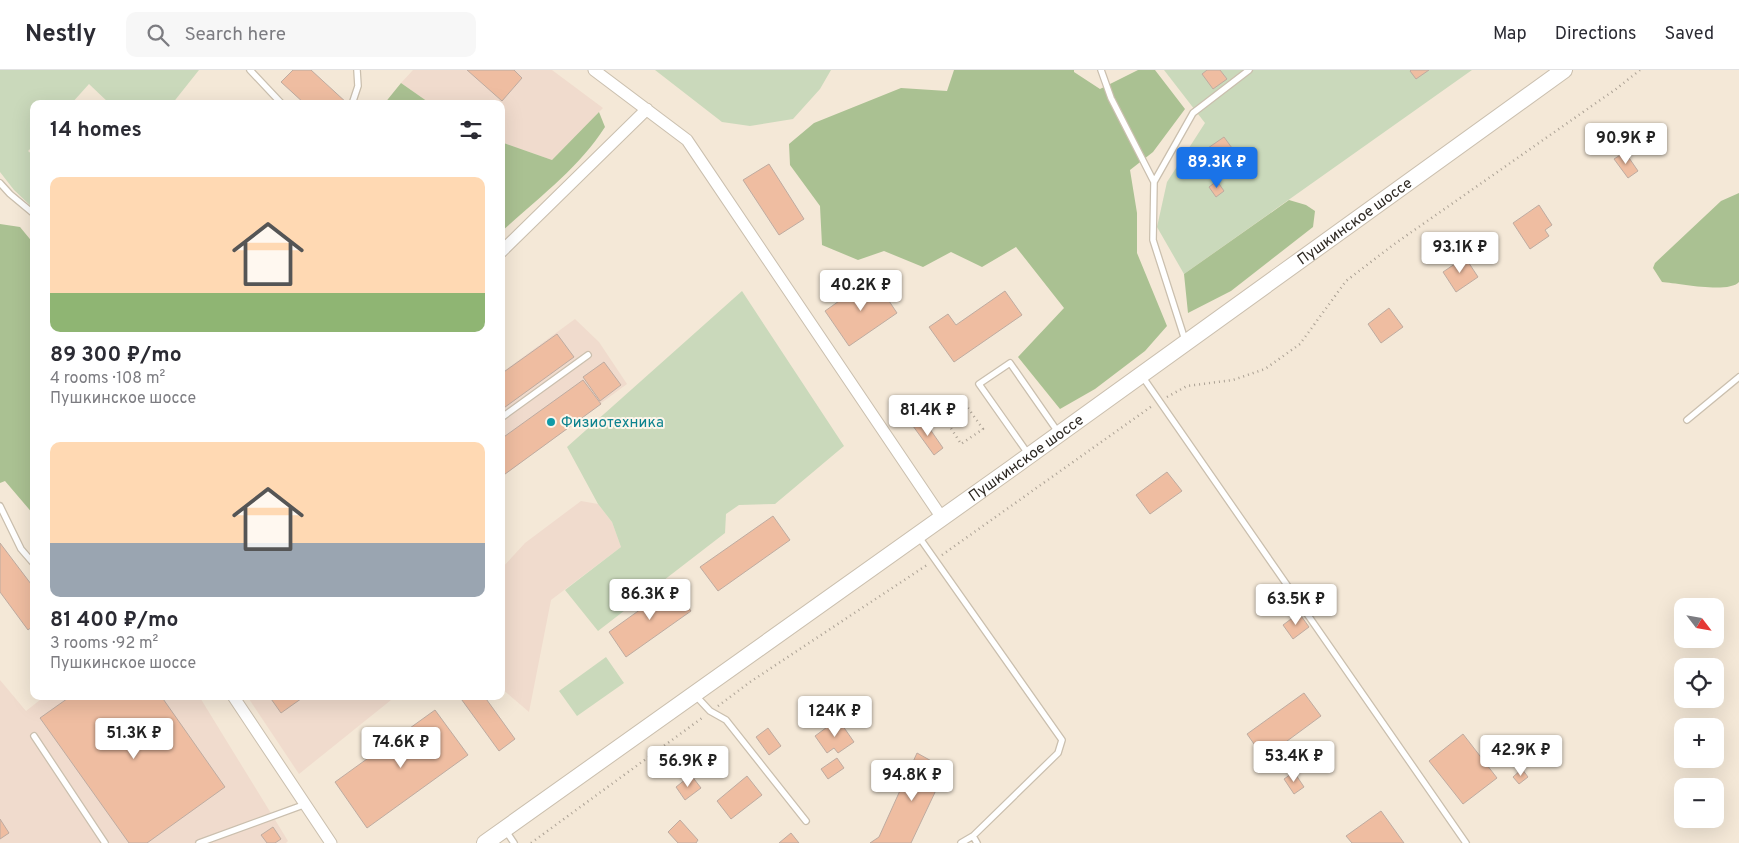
<!DOCTYPE html>
<html lang="en">
<head>
<meta charset="utf-8">
<style>
	body { margin:0; font-family:Overpass,sans-serif; background:#f7f7f7; color:#2b2b33; height:100vh; display:flex; flex-direction:column; font-size:19px; white-space:nowrap }
	* { box-sizing:border-box; margin:0 }
	p { font-size:16px; color:#7c7c81 }
	.icon { flex:none; width:28px; height:28px; fill:none; stroke:currentColor; stroke-width:2; stroke-linecap:round; stroke-linejoin:round }
	.map { position:relative; flex:1; overflow:hidden }
	.side { position:absolute; left:30px; top:30px; width:475px; height:600px; display:flex; flex-direction:column; background:#fff; border-radius:10px; box-shadow:0 5px 20px #0002 }
	.side>* { flex:none }
	.needle { width:32px; rotate:121deg }
	.fabs { position:absolute; left:1674px; top:528px; display:grid; gap:10px }
	.fabs a { display:grid; place-items:center; width:50px; height:50px; border-radius:10px; background:#fff; box-shadow:0 5px 20px #0002; font-size:25px }
	.price { position:absolute; translate:-50% -42px; padding:0 11px; border-radius:5px; background:#fff; color:#222; font-size:16px; line-height:32px; filter:drop-shadow(0 1px 2px #0008) }
	.price::after { content:''; position:absolute; left:50%; top:30px; width:15px; height:11px; margin-left:-8px; background:inherit; clip-path:polygon(0 0,100% 0,50% 100%) }
	.price.current { background:#1a73e8; color:#fff }
	ul { padding:0; list-style:none }
	li { display:grid; align-content:center; gap:10px; height:265px; padding:0 20px }
	li span { display:grid; place-items:center; height:155px; border-radius:10px; color:#555 }
	li>.icon { margin-inline-start:auto }
	span .icon { width:90px; height:90px; fill:#fffc; stroke-width:1 }
	li b { font-size:21px }
	h2 { display:flex; justify-content:space-between; align-items:center; height:60px; padding:0 20px; font-size:21px }
	header { display:flex; align-items:center; gap:30px; box-sizing:border-box; height:70px; padding:0 25px; background:#fff; border-bottom:1px solid #e1e1e2 }
	header strong { font-size:24px }
	nav { display:flex; gap:28px; margin-inline-start:auto; font-size:18px }
	.search { width:350px; height:45px; background:#f7f7f7; display:flex; align-items:center; gap:12px; box-sizing:border-box; padding:0 18px; border-radius:10px; color:#7c7c81; font-size:19px }
	.map>svg:first-child { display:block }
</style>
</head>
<body>
<header>
<strong>Nestly</strong>
<div class="search"><svg class="icon" aria-label="search" viewBox="0 0 24 24"><circle cx="10" cy="10" r="6"/><path d="M15 15l6 6"/></svg>Search here</div>
<nav><a>Map</a><a>Directions</a><a>Saved</a></nav>
</header>
<div class="map">
<svg width="1739" height="773" viewBox="0 0 1739 773">
	<rect width="100%" height="100%" fill="#f4e8d7"/>
	<path fill="#f0dbcd" d="M413,0H552L603,38L552,90L501,72V34H431L401,13Z
		M575,249L599,272L627,314L501,407V303Z
		M581,431L598,434L612,452L621,477L551,530L529,642L501,618V499L525,473Z
		M0,610L26,641L45,626H199L288,771L286,773H0Z
		M247,626H396L299,704Z"/>
	<path fill="#cad9bb" d="M0,0H199L172,34H110L89,14L71,34H34V75L28,81L34,86V139L14,120L0,102Z
		M655,0H831L820,19L793,49L750,56L722,52Z
		M1164,0H1472L1184,204L1157,157L1167,112L1205,53Z
		M742,221L844,376L775,434L739,435L726,444L725,463L598,561L565,520L621,477L612,452L598,434L567,377Z
		M606,587L624,613L577,646L559,621Z"/>
	<path fill="#aac192" d="M954,0H1074V2L1100,19L1138,0H1155L1185,39L1153,82L1130,100L1137,143V183L1167,256L1145,281L1095,319L1060,339L1018,287L1064,238L1016,177L982,197L951,182L923,197L884,181L858,190L822,175L820,136L790,95L789,74L814,53L901,18L947,21Z
		M401,13L431,34H384Z
		M599,42L605,57C579,98 537,129 501,162V72L552,90Z
		M1739,123V212C1728,224 1678,213 1662,212L1653,198L1655,193L1721,131Z
		M1289,130L1306,135L1315,141L1313,157L1231,221L1188,243L1184,204Z
		M0,154L20,157L34,174V445L5,411L0,413Z"/>
	<path fill="#efbda1" stroke="#beaba0" d="M293,0H311L348,34H305L281,12Z
		M467,0H514L522,8L502,31Z
		M1207,0H1220L1227,9L1213,19L1202,4Z
		M1411,0H1429L1416,9L1410,1Z
		M1224,67L1237,85L1221,96L1208,78Z
		M1625,82L1638,101L1628,108L1614,89Z
		M769,94L804,149L779,165L743,110Z
		M1217,111L1224,121L1216,127L1209,117Z
		M1539,135L1552,155L1545,160L1549,166L1530,179L1513,153Z
		M1465,187L1478,207L1456,222L1443,202Z
		M873,207L897,243L849,276L825,241Z
		M1005,221L1022,245L954,292L929,257L948,244L956,255Z
		M1389,238L1403,257L1381,273L1368,254Z
		M557,264L574,287L501,340V304Z
		M604,292L621,315L600,331L583,307Z
		M583,310L601,334L501,407V369Z
		M923,349L943,378L934,385L913,356Z
		M1167,402L1182,421L1150,444L1136,425Z
		M773,446L790,470L718,521L700,497Z
		M0,473L34,518V555L28,560L0,522Z
		M673,516L691,541L626,587L609,562Z
		M1299,543L1309,557L1293,569L1283,555Z
		M1304,623L1321,646L1264,688L1247,664Z
		M71,626H161L225,717L147,773H129L40,648Z
		M269,626H305L281,643Z
		M459,626H484L515,669L499,681Z
		M435,640L468,685L367,758L335,712Z
		M838,649L854,672L838,683L834,678L827,683L815,666Z
		M768,658L781,676L769,685L756,667Z
		M1463,664L1497,708L1463,734L1429,691Z
		M917,683L946,699L911,773H870L879,767Z
		M837,688L844,698L828,709L821,699Z
		M1522,699L1528,707L1519,714L1513,707Z
		M1294,702L1304,717L1294,724L1284,709Z
		M691,705L701,718L685,730L676,717Z
		M747,706L762,725L731,749L717,731Z
		M1381,741L1404,773H1352L1346,766Z
		M0,749L9,763L0,769Z
		M680,750L698,770L696,773H678L668,762Z
		M273,757L281,769L275,773H267L261,765Z
		M791,763L799,773H779Z"/>
	<g fill="none" stroke-linecap="round" stroke-linejoin="round">
		<g stroke="#cabfae" stroke-width="8">
			<path id="lane" d="M250,0L282,34
				M1101,0L1111,28L1154,112
				M352,34L358,16L357,0
				M0,113L10,124L34,144
				M1185,270L1153,170L1154,112L1193,43L1249,0
				M1142,306L1466,773
				M501,348L588,285
				M1687,350L1739,307
				M1029,385L979,314L1010,293L1058,362
				M0,436L21,479L34,494
				M919,467L1062,670L1058,683L973,766L961,773
				M696,626L710,641L726,650L806,751
				M34,666L105,773
				M506,761L514,773
				M973,766L977,773
				M199,773L306,734"/>
		</g>
		<g stroke="#cabfae" stroke-width="13">
			<path id="street" d="M594,0L687,70L942,448
				M501,182L647,39
				M233,626L331,773"/>
		</g>
		<g stroke="#cabfae" stroke-width="18">
			<g id="secondary">
				<path id="s1" d="M485,773L1012,398L1564,0"/>
			</g>
		</g>
		<path stroke="#aba194" stroke-width="2.5" stroke-dasharray="1 4" stroke-linecap="butt" d="M1167,327L1187,316L1233,310L1265,299L1300,274L1346,211L1393,175L1616,19L1640,0
			M968,338L983,359L961,374L947,352Z
			M942,485L1152,336
			M718,636L750,612L927,495
			M531,773L702,648"/>
		<use href="#lane" stroke="#fff" stroke-width="5.5"/>
		<use href="#street" stroke="#fff" stroke-width="11"/>
		<use href="#secondary" stroke="#fff" stroke-width="16"/>
	</g>
	<circle fill="#0f9aa8" stroke="#fdf6eb" stroke-width="2" cx="551" cy="352" r="5"/>
	<g text-anchor="middle" stroke-width="4" stroke-linejoin="round" paint-order="stroke">
		<g font-size="15" fill="#2d2822" stroke="#fdf6eb">
			<text dy="5" stroke="none"><textPath href="#s1" startOffset="1069">Пушкинское шоссе</textPath></text>
			<text dy="5" stroke="none"><textPath href="#s1" startOffset="664">Пушкинское шоссе</textPath></text>
		</g>
		<g font-size="15" fill="#0d838f" stroke="#fdf6eb" text-anchor="start">
			<text x="561" y="357">Физиотехника</text>
		</g>
	</g>
</svg>
<div class="fabs">
<a><svg class="needle" viewBox="-14 -14 28 28"><path d="M0-13l5 13h-10z" fill="#e53935"/><path d="M0 13l5-13h-10z" fill="#7c7c81"/></svg></a>
<a><svg class="icon" aria-label="locate" viewBox="0 0 24 24"><circle cx="12" cy="12" r="6"/><path d="M12 2v4M12 18v4M2 12h4M18 12h4"/></svg></a>
<a>+</a>
<a>−</a>
</div>
<b class="price" style="left:1626px;top:95px">90.9K ₽</b>
<b class="price current" style="left:1217px;top:119px">89.3K ₽</b>
<b class="price" style="left:1460px;top:204px">93.1K ₽</b>
<b class="price" style="left:861px;top:242px">40.2K ₽</b>
<b class="price" style="left:928px;top:367px">81.4K ₽</b>
<b class="price" style="left:650px;top:551px">86.3K ₽</b>
<b class="price" style="left:1296px;top:556px">63.5K ₽</b>
<b class="price" style="left:835px;top:668px">124K ₽</b>
<b class="price" style="left:134px;top:690px">51.3K ₽</b>
<b class="price" style="left:401px;top:699px">74.6K ₽</b>
<b class="price" style="left:1521px;top:707px">42.9K ₽</b>
<b class="price" style="left:1294px;top:713px">53.4K ₽</b>
<b class="price" style="left:688px;top:718px">56.9K ₽</b>
<b class="price" style="left:912px;top:732px">94.8K ₽</b>
<section class="side">
<h2>14 homes<svg class="icon" aria-label="filters" viewBox="0 0 24 24"><path d="M4 7h16M4 17h16"/><circle cx="9" cy="7" r="2"/><circle cx="15" cy="17" r="2"/></svg></h2>
<ul>
<li><span style="background:linear-gradient(#ffd9b3 75%,#8fb573 0)"><svg class="icon" aria-label="home" viewBox="0 0 24 24"><path d="M3 11l9-7 9 7M6 9v11h12V9"/></svg></span><div><b>89 300 ₽/mo</b><p>4 rooms · 108 m²</p><p>Пушкинское шоссе</p></div></li>
<li><span style="background:linear-gradient(#ffd9b3 65%,#9aa5b1 0)"><svg class="icon" aria-label="home" viewBox="0 0 24 24"><path d="M3 11l9-7 9 7M6 9v11h12V9"/></svg></span><div><b>81 400 ₽/mo</b><p>3 rooms · 92 m²</p><p>Пушкинское шоссе</p></div></li>
</ul>
</section>
</div>
</body>
</html>
